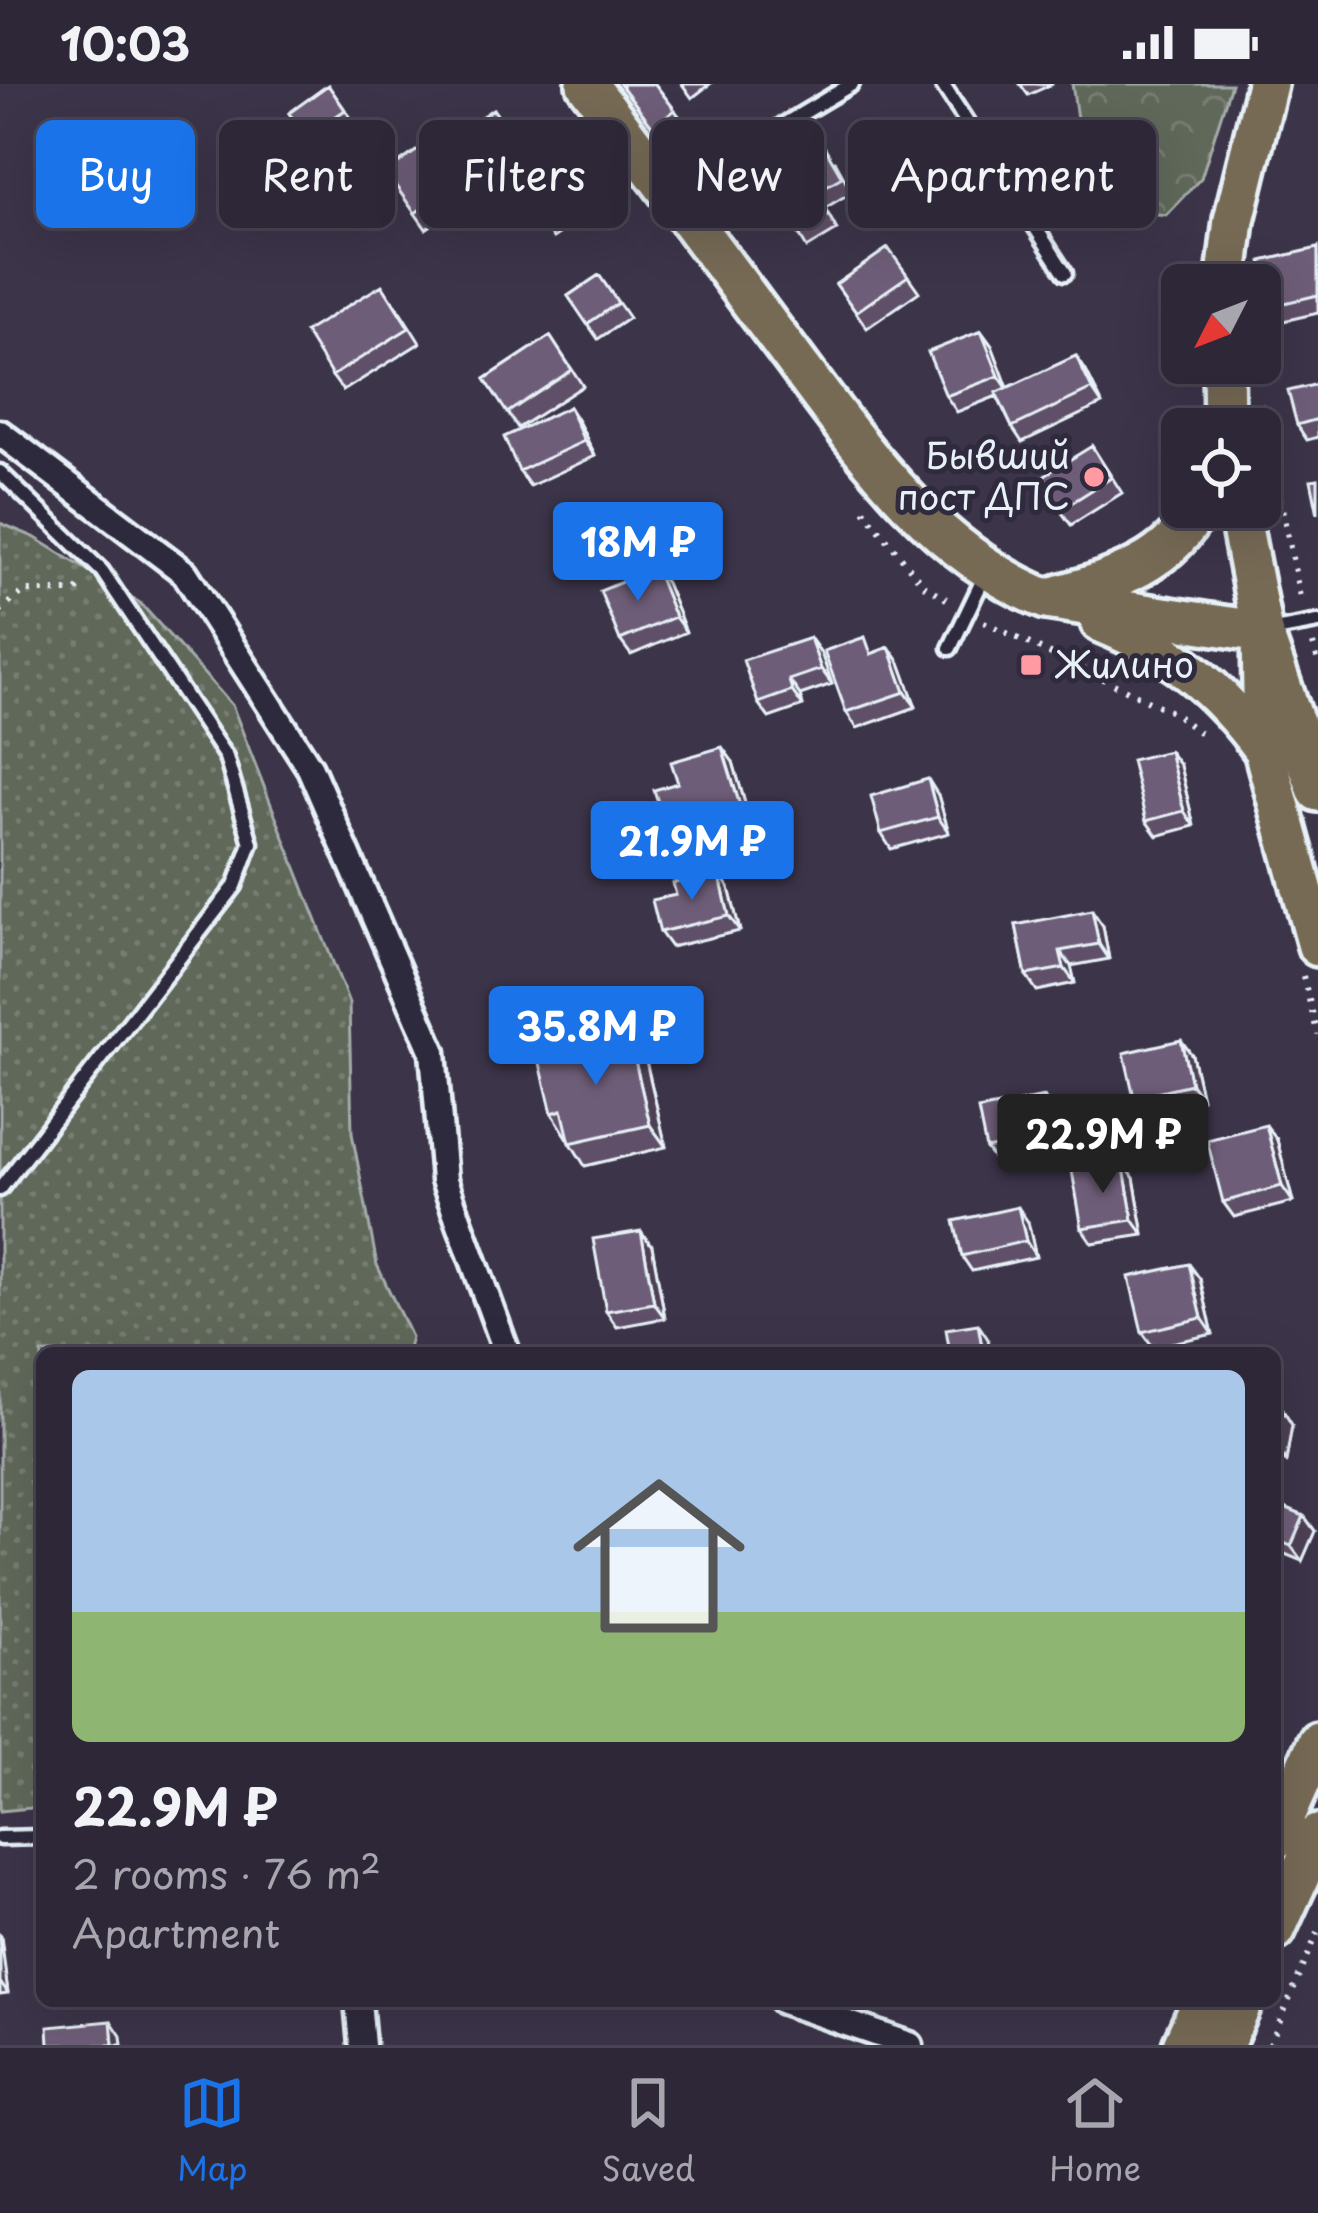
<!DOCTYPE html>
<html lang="en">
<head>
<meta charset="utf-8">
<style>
	body { margin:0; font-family:"Playpen Sans",sans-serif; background:#393342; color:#f1f3f6; height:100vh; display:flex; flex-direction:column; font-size:45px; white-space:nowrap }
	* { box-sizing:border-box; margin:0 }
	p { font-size:39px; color:#a7a5ad }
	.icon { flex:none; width:66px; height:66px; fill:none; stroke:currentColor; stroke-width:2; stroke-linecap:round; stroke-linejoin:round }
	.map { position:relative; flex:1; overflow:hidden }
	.details { position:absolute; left:36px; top:1263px; width:1245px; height:660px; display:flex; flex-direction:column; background:#2d2737; border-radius:18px; box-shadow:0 12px 48px #0002,0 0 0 3px #484452 }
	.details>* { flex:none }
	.top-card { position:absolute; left:36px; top:36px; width:1248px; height:108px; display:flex; gap:24px }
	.needle { width:78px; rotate:228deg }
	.tools { position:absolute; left:1161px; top:180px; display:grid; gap:24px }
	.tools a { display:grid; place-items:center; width:120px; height:120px; border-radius:18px; background:#2d2737; box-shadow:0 12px 48px #0002,0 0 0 3px #484452; font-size:60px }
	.price { position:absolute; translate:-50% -102px; padding:0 27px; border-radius:12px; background:#1a73e8; color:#fff; font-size:39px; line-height:78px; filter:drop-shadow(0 3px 6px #0008) }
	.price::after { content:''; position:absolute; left:50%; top:72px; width:36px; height:27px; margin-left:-18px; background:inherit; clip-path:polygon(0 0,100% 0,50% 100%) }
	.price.selected { background:#222; color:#fff }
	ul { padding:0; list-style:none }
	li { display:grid; align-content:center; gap:24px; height:636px; padding:0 36px }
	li+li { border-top:3px solid #484452 }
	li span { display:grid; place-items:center; height:372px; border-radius:18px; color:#555 }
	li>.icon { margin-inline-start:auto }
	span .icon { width:216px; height:216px; fill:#fffc; stroke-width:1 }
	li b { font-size:51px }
	.tag { padding:0 42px; border-radius:18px; background:#2d2737; box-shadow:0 12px 48px #0002,0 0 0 3px #484452; font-size:42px; line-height:108px }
	.tag.selected { background:#1a73e8; color:#fff }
	.status { display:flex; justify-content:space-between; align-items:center; height:84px; padding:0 60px; background:#2d2737; direction:ltr }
	.status svg { height:33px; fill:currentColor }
	.dock { display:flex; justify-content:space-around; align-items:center; height:168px; border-top:3px solid #484452; background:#2d2737; font-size:33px; color:#a7a5ad }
	.dock a { display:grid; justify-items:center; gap:6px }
	.dock .selected { color:#1a73e8 }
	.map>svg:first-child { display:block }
</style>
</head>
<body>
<div class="status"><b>10:03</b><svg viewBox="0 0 49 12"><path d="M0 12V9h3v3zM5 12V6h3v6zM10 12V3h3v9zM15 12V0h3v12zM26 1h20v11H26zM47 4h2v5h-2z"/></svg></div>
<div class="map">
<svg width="1318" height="1961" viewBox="0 0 1318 1961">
	<defs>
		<pattern id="grass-dots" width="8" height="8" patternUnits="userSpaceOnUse" patternTransform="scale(3)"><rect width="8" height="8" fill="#61675a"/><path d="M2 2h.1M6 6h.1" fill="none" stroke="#787d72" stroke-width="1.8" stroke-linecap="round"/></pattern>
		<pattern id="forest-crowns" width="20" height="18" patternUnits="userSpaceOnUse" patternTransform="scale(3)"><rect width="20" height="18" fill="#61675a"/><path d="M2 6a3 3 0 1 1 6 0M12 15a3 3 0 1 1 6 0" fill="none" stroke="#787d72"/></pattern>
	</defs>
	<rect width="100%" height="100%" fill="#3c3449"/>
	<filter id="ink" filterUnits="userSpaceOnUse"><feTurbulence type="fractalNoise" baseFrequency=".00833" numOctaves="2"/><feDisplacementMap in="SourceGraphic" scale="24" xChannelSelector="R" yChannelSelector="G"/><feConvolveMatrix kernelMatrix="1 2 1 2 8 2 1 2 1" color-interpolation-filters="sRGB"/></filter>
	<g filter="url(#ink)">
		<path fill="url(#grass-dots)" stroke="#a4aca9" stroke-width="3" d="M0,439L34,453L140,519L232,621L349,919L352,1049L377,1181L411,1253L407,1269H42V1723L0,1727Z"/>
		<path fill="url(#forest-crowns)" stroke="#a4aca9" stroke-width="3" d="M1072,0H1231L1201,94L1166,131L1106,124C1080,89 1079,42 1072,0Z"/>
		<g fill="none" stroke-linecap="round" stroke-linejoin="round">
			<g stroke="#e8f1f8" stroke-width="21">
				<path id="service" d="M942,0L1065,189
					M724,76L852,0
					M0,388L102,487L226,673L251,759L235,802L0,1105
					M1269,547L1318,538
					M950,564L986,489
					M0,1754L42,1753"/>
			</g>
			<g stroke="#e8f1f8" stroke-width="33">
				<path id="minor" d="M0,349L185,489L310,684L433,968L444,1096L507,1269
					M358,1917L362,1961
					M783,1917L910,1961"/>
			</g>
			<g stroke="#e8f1f8" stroke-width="48">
				<path id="primary" d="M587,0C649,80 709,161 769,242C847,344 922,465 1046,515L1262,548
					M1226,201L1234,136L1267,0
					M1223,279L1224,345
					M1238,423L1262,548L1318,707
					M1057,512C1112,496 1171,480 1198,423
					M1101,538C1174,568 1218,603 1264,666
					M1262,548L1264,666L1318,862
					M1275,1755L1318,1658
					M1275,1846L1318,1751
					M1183,1961L1203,1917
					M1223,1961L1243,1917"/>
			</g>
			<path stroke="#e8f1f8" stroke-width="6" stroke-dasharray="3 9" stroke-linecap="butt" d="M1261,320L1301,518
				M864,426L923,501L953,519
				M0,527L24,507H76L85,500
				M984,538L1174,629L1206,654
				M1313,560L1318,578
				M1303,892L1318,951
				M1270,1961L1318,1848"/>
			<use href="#service" stroke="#2f2a3d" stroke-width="12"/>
			<use href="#minor" stroke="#2f2a3d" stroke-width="24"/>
			<use href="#primary" stroke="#766a55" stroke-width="39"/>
		</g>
		<path fill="#5f5067" stroke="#e8f1f8" stroke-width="3" d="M620,0H655L686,41L664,58Z
			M682,0H710L692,14Z
			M1020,0H1053L1028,11Z
			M328,1L356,41L317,69L289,29Z
			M493,25L523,68L492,89L462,46Z
			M442,49L482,106L426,145L386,88Z
			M732,62L765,118L722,142L711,126Z
			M835,77L852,108L825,124L837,146L807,164L766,95Z
			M555,90L584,133L553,154L524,111Z
			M888,164L919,208L867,244L836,200Z
			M1318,164V229L1283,237L1272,222Z
			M599,191L629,234L598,255L568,212Z
			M393,216L420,259L343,307L332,292Z
			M981,247L992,262L1008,304L1076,272L1086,287L1102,320L1022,358L1012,343L997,312L957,328L946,312Z
			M550,252L583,302L518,344L485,295Z
			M1318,300V353L1307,356L1297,341Z
			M569,323L579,339L595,372L530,402L519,387Z
			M1092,362L1122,409L1071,441L1060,426Z
			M655,484L666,499L686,548L631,571L620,556Z
			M810,554L821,569L832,600L800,611L803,622L769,634L758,619Z
			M889,563L900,579L916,623L857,644L846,628L876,568Z
			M733,678L751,740L677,762L667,746L678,699Z
			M1180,682L1194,742L1157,752L1146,737Z
			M938,711L949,749L891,765L881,749Z
			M729,804L740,847L671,863L660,848Z
			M1016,841L1103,842L1109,875L1071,882L1075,899L1037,907L1026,891Z
			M629,951L645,973L666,1063L585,1082L552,1029Z
			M1192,971L1202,1015L1145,1028L1134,1013Z
			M1054,1028L1062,1067L997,1080L986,1065Z
			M1277,1056L1293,1118L1234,1133L1223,1118Z
			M1123,1079L1134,1094L1144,1151L1092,1159L1082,1144Z
			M1028,1138L1036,1173L972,1187L962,1172Z
			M652,1162L665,1234L617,1243L606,1227Z
			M1200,1195L1213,1250L1153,1263L1142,1248Z
			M1275,1324L1282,1325L1292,1341L1286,1377L1275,1375Z
			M1275,1420L1304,1432L1315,1447L1302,1477L1275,1466Z
			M0,1851L8,1910L0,1911Z"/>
		<path fill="#4d4154" stroke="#e8f1f8" stroke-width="3" d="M732,62L743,78L765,118L754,102Z
			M981,247L992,262L1009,307L999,292Z
			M1076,272L1086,287L1102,320L1092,305Z
			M569,323L579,339L595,372L584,357Z
			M655,484L666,499L686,548L675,533Z
			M810,554L821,569L832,600L821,585Z
			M889,563L900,579L916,623L905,608Z
			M789,596L800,611L803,622L792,607Z
			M722,663L733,678L751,740L741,725Z
			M1169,667L1180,682L1194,742L1184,727Z
			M928,695L938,711L949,749L938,733Z
			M719,789L729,804L740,847L729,832Z
			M1092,826L1103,842L1109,875L1099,860Z
			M1060,867L1071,882L1075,899L1064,884Z
			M629,951L645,973L666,1063L650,1041Z
			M1181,956L1192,971L1202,1015L1191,1000Z
			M1044,1013L1054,1028L1062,1067L1052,1052Z
			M1266,1041L1277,1056L1293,1118L1282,1102Z
			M1123,1079L1134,1094L1144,1151L1133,1136Z
			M1018,1123L1028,1138L1036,1173L1026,1157Z
			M641,1147L652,1162L665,1234L654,1219Z
			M1189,1180L1200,1195L1213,1250L1202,1234Z
			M978,1240L988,1255L991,1269H983Z
			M1282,1325L1292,1341L1286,1377L1276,1362Z
			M1304,1432L1315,1447L1302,1477L1291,1462Z
			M0,1851L1,1852L8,1910L0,1898Z
			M111,1937L121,1952L122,1961H113Z"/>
		<path fill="#6e5d78" stroke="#e8f1f8" stroke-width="3" d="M620,0H655L675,26L653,43Z
			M328,1L345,26L306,53L289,29Z
			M493,25L512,52L481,73L462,46Z
			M442,49L471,91L415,129L386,88Z
			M732,62L754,102L711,126L689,86Z
			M824,62L842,93L814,109L827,131L796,148L766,95Z
			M555,90L573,118L542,139L524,111Z
			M888,164L908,192L856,228L836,200Z
			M1318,164V211L1272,222L1262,177Z
			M599,191L618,219L587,240L568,212Z
			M382,201L409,244L332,292L305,248Z
			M981,247L999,292L946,312L928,268Z
			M550,252L572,286L507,329L485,295Z
			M1076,272L1092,305L1012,343L996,309Z
			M1318,300V335L1297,341L1288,307Z
			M569,323L584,357L519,387L504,353Z
			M1092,362L1111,394L1060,426L1040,394Z
			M1318,395V430L1311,396Z
			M655,484L675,533L620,556L600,507Z
			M865,553L871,570L889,563L905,608L846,628L824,567Z
			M810,554L821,585L789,596L792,607L758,619L743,576Z
			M722,663L741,725L667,746L654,706L678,699L671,678Z
			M1169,667L1184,727L1146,737L1131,676Z
			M928,695L938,733L881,749L871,712Z
			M719,789L729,832L660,848L652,816L676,811L673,799Z
			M1092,826L1099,860L1060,867L1064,884L1026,891L1016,841Z
			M629,951L650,1041L570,1059L562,1026L552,1029L538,971Z
			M1181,956L1191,1000L1134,1013L1124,969Z
			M1044,1013L1052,1052L986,1065L978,1026Z
			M1266,1041L1282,1102L1223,1118L1207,1056Z
			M1123,1079L1133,1136L1082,1144L1072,1087Z
			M1018,1123L1026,1157L962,1172L954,1137Z
			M641,1147L654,1219L606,1227L593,1155Z
			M1189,1180L1202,1234L1142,1248L1129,1193Z
			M978,1240L983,1269H950L946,1245Z
			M1275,1324L1282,1325L1276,1362H1275Z
			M1275,1420L1304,1432L1291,1462L1275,1455Z
			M111,1937L113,1961H49L48,1943Z"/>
	</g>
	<g fill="#ff9aa2" stroke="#2f2a3d" stroke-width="4.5">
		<circle cx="1094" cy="393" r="12"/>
		<rect x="1019" y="569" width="24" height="24" rx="6"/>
	</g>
	<g text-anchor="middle" stroke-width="10" stroke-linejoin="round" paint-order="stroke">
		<g font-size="36" fill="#e8f1f8" stroke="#2f2a3d" text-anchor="end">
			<text x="1070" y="385">Бывший<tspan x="1070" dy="41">пост ДПС</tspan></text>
			<text x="1055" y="594" text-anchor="start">Жилино</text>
		</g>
	</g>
</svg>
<div class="tools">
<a><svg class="needle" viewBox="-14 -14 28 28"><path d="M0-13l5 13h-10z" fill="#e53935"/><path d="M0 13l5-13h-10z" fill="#a7a5ad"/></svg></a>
<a><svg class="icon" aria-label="locate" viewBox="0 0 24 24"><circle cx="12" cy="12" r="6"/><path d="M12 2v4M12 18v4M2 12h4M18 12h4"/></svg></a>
</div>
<b class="price" style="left:638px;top:520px">18M ₽</b>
<b class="price" style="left:692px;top:819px">21.9M ₽</b>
<b class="price" style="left:596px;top:1004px">35.8M ₽</b>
<b class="price selected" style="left:1103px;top:1112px">22.9M ₽</b>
<div class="top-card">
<a class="tag selected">Buy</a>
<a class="tag">Rent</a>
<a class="tag">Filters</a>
<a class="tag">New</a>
<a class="tag">Apartment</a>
</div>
<section class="details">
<ul>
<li><span style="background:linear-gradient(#a9c7e8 65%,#8fb573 0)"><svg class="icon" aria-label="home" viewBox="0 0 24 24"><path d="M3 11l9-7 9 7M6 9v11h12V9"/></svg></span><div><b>22.9M ₽</b><p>2 rooms · 76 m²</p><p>Apartment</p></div></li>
</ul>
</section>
</div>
<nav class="dock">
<a class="selected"><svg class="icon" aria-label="map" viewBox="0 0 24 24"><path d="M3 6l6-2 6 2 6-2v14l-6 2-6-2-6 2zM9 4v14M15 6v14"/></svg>Map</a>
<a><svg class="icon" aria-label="saved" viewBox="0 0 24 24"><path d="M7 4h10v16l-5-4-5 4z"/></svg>Saved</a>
<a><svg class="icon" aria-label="home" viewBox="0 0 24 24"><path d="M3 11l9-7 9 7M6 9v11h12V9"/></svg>Home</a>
</nav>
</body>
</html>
